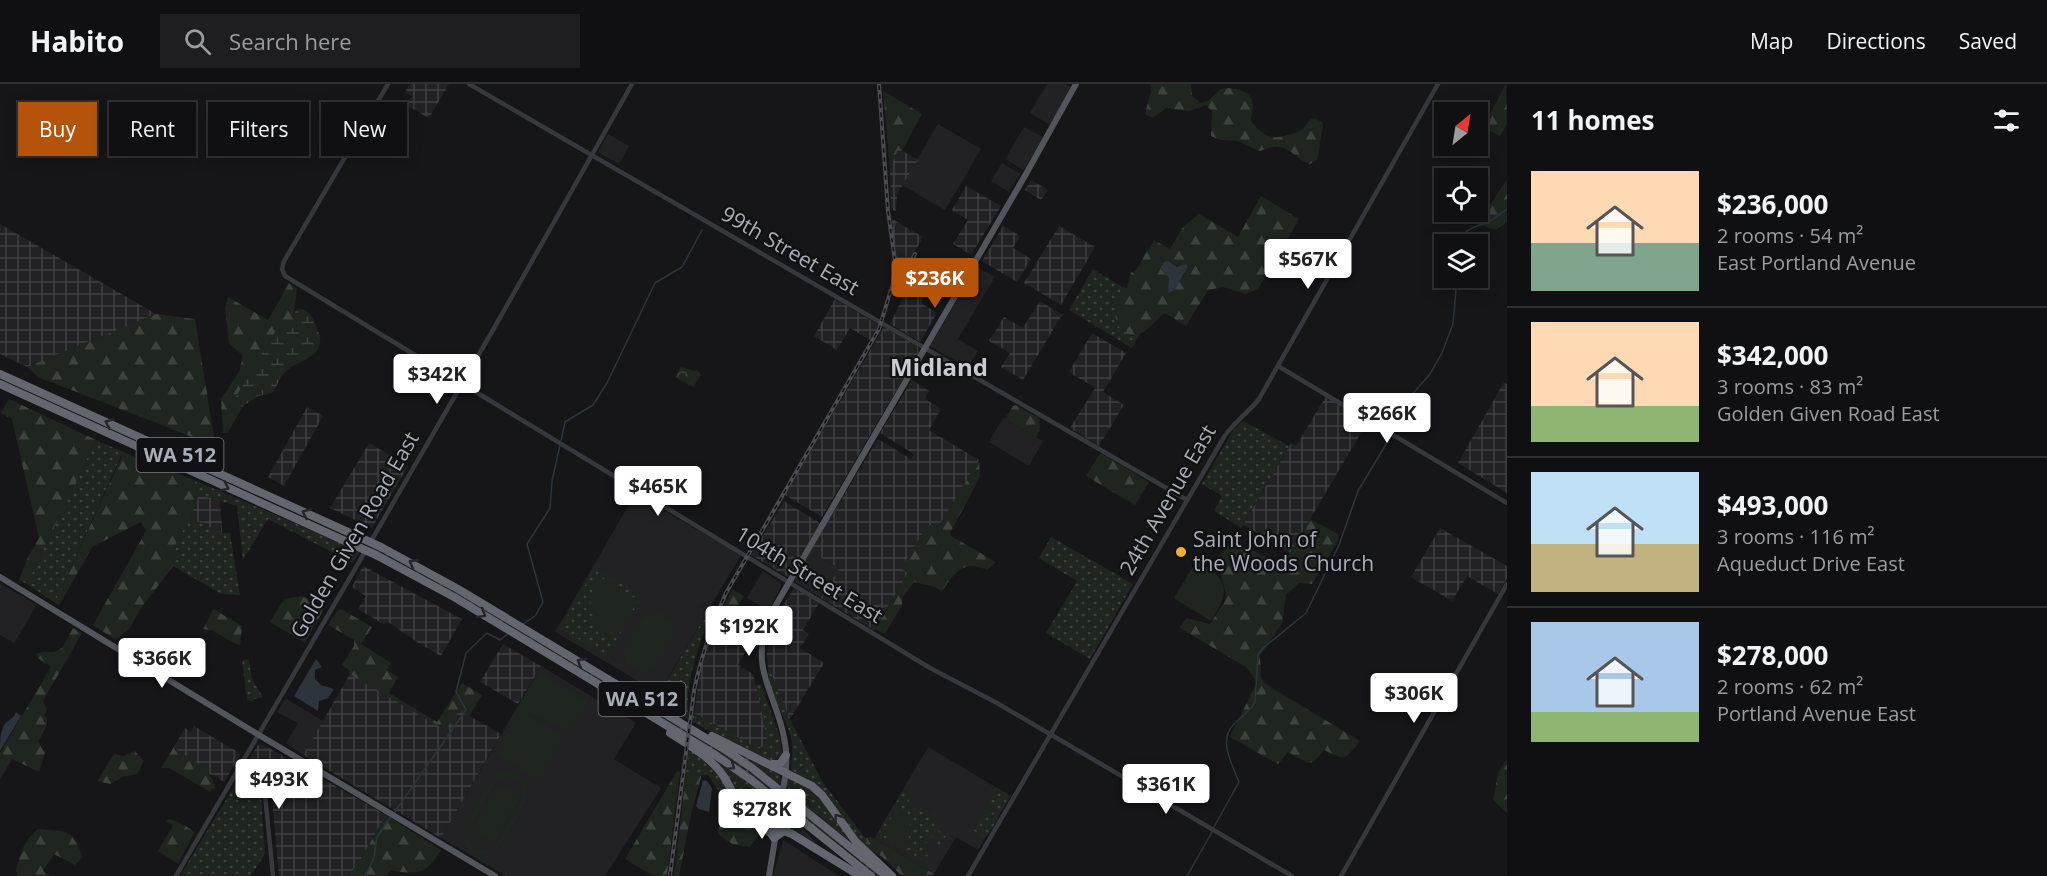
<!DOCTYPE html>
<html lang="en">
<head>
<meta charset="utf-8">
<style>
	body { margin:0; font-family:"Open Sans",sans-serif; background:#1e1e20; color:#f1f3f6; height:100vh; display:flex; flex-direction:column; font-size:22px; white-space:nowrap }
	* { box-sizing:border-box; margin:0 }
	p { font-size:20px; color:#9c9d9f }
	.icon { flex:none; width:33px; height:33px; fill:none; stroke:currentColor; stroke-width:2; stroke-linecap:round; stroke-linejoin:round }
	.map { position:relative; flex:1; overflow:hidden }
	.side { display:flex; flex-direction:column; background:#101012; width:540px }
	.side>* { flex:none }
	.guide { position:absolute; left:18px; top:18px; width:570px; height:54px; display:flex; gap:12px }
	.needle { width:39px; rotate:30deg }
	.tools { position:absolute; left:1434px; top:18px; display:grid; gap:12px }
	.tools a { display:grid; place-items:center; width:54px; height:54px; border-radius:0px; background:#101012; box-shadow:0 3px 15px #0003,0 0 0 2px #303032; font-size:30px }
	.price { position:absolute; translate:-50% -51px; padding:0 14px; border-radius:6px; background:#fff; color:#222; font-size:20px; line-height:39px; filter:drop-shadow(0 2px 3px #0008) }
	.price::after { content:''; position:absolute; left:50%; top:36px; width:18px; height:14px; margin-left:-9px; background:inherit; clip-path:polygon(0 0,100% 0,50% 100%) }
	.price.current { background:#b45309; color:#fff }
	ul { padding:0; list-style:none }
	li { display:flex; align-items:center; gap:18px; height:150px; padding:0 24px }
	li+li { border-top:2px solid #303032 }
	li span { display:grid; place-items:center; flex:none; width:168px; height:120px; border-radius:0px; color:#555 }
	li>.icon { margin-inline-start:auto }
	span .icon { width:72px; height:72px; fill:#fffc; stroke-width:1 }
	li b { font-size:26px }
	h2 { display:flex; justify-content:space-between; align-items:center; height:72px; padding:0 24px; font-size:26px }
	.chip { padding:0 21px; border-radius:0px; background:#101012; box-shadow:0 3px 15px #0003,0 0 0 2px #303032; font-size:21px; line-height:54px }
	.chip.current { background:#b45309; color:#fff }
	header { display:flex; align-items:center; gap:36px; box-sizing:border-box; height:84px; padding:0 30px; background:#101012; border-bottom:2px solid #303032 }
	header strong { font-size:28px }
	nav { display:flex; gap:33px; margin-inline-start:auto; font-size:21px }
	.search { width:420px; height:54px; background:#1e1e20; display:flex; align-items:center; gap:15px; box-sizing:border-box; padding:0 21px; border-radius:0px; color:#9c9d9f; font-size:22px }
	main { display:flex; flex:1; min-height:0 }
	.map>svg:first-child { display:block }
</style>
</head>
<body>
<header>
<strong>Habito</strong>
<div class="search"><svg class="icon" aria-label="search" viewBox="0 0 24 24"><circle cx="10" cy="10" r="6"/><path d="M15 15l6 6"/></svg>Search here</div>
<nav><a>Map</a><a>Directions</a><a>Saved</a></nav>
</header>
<main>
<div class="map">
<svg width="1507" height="792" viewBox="0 0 1507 792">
	<defs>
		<pattern id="industrial-grid" width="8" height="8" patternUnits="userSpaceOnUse" patternTransform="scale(1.5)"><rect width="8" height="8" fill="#222225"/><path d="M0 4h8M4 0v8" fill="none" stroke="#3f3f43"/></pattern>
		<pattern id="grass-dots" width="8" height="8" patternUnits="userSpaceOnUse" patternTransform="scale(1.5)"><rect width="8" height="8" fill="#1e261f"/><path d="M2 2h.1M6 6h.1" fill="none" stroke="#3c433d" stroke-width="1.8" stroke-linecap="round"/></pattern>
		<pattern id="forest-firs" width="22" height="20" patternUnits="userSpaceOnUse" patternTransform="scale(1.5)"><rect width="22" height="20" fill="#1e261f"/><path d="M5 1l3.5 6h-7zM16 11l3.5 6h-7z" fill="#3c433d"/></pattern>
		<pattern id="wetland-marsh" width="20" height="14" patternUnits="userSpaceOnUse" patternTransform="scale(1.5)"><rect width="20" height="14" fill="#1e261f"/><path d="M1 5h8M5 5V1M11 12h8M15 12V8" fill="none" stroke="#3c433d"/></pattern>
		<pattern id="park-crowns" width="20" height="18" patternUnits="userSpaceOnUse" patternTransform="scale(1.5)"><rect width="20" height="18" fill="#1e261f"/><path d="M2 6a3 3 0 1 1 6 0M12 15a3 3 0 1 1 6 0" fill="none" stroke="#3c433d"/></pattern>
	</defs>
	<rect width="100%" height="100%" fill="#161618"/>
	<path fill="#222225" d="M1047,0H1065L1072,4L1050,41L1030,29Z
		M938,40L981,65L945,126L902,101Z
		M1024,43L1043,53L1024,86L1005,75Z
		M608,50L629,62L619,80L598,68Z
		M1002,79L1020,90L1009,108L991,97Z
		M977,183L995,193L958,255L978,267L968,284L930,262Z
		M1003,334L1043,357L1029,382L989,358Z
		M635,410L741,471L659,609L555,548Z
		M810,467L839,484L821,514L795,498V494Z
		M763,487L782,500L769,527L747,514Z
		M0,499L37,521L14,559L0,551Z
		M541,582L636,639L614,675L661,704L605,792H506L441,754Z
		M285,614L323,637L303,671L286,659L298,639L277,628Z
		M928,663L1011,712L978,766L956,753L934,790L874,754Z
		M783,756L839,792H773Z"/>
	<path fill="url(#industrial-grid)" d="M410,0H449L429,34L406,21L412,12L405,8Z
		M898,64L918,76L897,110L896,127L891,125L890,86Z
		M1031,96L1048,106L1041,116L1025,106Z
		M966,102L1001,122L971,171L953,160L968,136L952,126Z
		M892,135L923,153L900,194L895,191Z
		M0,140L156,230L27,283L0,270Z
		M1003,142L1020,152L1013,164L1031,175L1017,198L982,177Z
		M1059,142L1095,163L1061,221L1024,199Z
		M908,203L924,213L921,219L937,229L920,258L890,240Z
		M835,215L879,241L870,256L850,244L837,266L814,252Z
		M1040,217L1062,231L1023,296L1001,283L1010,269L989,257L1004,233L1023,244Z
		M884,243L918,263L919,268L822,433L785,411Z
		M1092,249L1126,269L1103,308L1124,321L1099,362L1070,344L1095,304L1069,288Z
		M912,296L929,307L925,315L941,325L929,346L979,376L937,445L901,484L908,489L874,546L821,514L839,484L810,467L878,355L911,375L914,370L880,349Z
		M1504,298L1507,300V409L1458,379Z
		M1326,312L1368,337L1290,469L1243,441L1291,359L1296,362Z
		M307,323L323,332L284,402L268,393Z
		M369,359L408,382L372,444L330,424Z
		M199,411L220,416L222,449L190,434Z
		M784,417L820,439L788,493L751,471Z
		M1440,444L1507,482V494L1498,510L1467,492L1452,517L1411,493Z
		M363,482L462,535L441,572L420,560L388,538L383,540L358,525L366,512L352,503Z
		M794,504L819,519L803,546L809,550L800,564L824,579L790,635L768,582L767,570L772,538Z
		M734,542L753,554L738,581L753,590L760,615L768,660L764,664L751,661L694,629L701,581L710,552L723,560Z
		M503,560L541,582L518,620L480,598Z
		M350,590L445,646L459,626L501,650L441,754L303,671Z
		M194,642L241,670L224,698L171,668L185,644L191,648Z
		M262,660L386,731L362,773L349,792H279L272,714L267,703L245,686L246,680L258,661Z"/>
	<path fill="url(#grass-dots)" d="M1093,185L1122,203L1117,219L1130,252L1140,250L1132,264L1069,226Z
		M1243,337L1289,362L1241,444L1214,427L1222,412L1202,400L1234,345Z
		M96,356L128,370L121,372L57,514V520L27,500Z
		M194,396L360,467L353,479L268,435L243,476L237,422L199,411Z
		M190,434L222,449H230L240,511L221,510L173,482L176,459Z
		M1051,453L1133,500L1090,575L1046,549L1077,497L1039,474Z
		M373,462L435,494L724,668L779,709L778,713L435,499L371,465Z
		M595,485L642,512L607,572L560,544Z
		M711,522L713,525C699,560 685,596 688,635L655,617Z
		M249,575L252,595L263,613L254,615L252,618L247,616L242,576Z
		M768,582L790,635L822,697L866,755L870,766L855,752L818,702L791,686C791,675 794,665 791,653C785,630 767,606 768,582Z
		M761,600L780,654L782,670L777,676L772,677L763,673L692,638L694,629L751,661L764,664L768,659L756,601Z
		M725,660L780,689V701Z
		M689,664L717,689L745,735L763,745L767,750L760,751L740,738L708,691H686Z
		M700,666L724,680L776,720L773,736L767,737L753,732L718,681Z
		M790,694L815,707L859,765L785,705L787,696Z
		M241,695L256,705L261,712L265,770L251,792H180L238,696Z
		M905,704L913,709L908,718L914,724L932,733L938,724L940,725L936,741L939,746L925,760L926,771L931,772L936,769V760L941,753L939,749L940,746L947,750L929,780L878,750Z
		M998,704L1008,710L1009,713L1001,726L987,718L994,705Z
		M784,713L881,792H875L783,717Z
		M985,726L996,730L998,735L987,752L984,754L973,746Z"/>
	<path fill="url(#forest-firs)" fill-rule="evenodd" d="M1150,0H1191L1192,12L1201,19L1208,17L1221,5C1233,3 1251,5 1253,21C1253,26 1251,32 1251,37C1261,50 1270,57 1287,51C1291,50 1297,49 1301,46C1307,43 1307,36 1314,34L1322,38L1323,43L1317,76L1310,80C1297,77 1290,61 1274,63C1269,63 1264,66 1259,67L1238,57L1220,56L1211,52L1212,27L1206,21L1190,27L1166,24L1153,34L1145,30L1151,7Z
		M1506,0L1507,40L1500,52L1483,43Z
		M883,7L922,30L902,67L898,65L890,85Z
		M1507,95V138L1496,146L1478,140Z
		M1261,112L1299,135L1258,205L1246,210L1223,203L1208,206L1186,242L1164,229C1157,235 1150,244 1142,249C1138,251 1132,252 1128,250C1108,242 1117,218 1122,203L1127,204L1131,188L1134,189L1154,156L1170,165L1183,143L1199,130L1238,153ZM1172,179L1180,183L1186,180L1188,183L1174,206L1169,194L1161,185Z
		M289,199L297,205L294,230L297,240L295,244L281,245L275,248L235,315L237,321L242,323L228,349H223L221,315L239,288L243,272L229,259L225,224L228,213L268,236Z
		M156,230L195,235L215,359L195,354L38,293L27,283Z
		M9,315L96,356L27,500L19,496L28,473L39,454L12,335L1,329Z
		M1016,321L1039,334L1040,346L1036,353L1005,335L1013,322Z
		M128,370L194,396L199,411L190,434L176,459L173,482L139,527L130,544L116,556L93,541L146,447L141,438L92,463L59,522L57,520V514L122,372Z
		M1102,370L1149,398L1135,421L1086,392L1099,371Z
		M979,376L980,393L950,449L951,452L996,478L987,486C963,475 955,489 942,507L935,503L914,498L903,513L902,521L885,550L875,545L908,489L901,484L928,440L937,445Z
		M1310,435L1338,450V457L1312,500L1299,499L1286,511L1282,539L1260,572L1261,592L1264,599L1360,657C1343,677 1347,677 1324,666L1314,678L1308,679L1288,668L1278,680L1230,653L1257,598L1246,583L1180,544L1186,534L1210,540L1225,517L1226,511L1217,475L1230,459L1234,457L1274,477L1280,478L1290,469Z
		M732,505L744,512L728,538L734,542L723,560L710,552Z
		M302,512L324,525L305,559L270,538L284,515Z
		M213,525L242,542L240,562L213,547L203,545Z
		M341,525L372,543L361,560L391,579L387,586L398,593L389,609L437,638L462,599L482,611L469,632L459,627L445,646L350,590L349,586L342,581L354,562V556L328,541L337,527Z
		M73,544L82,549L43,617L47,626L44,631L47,634V641L38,658L45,669L39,688L12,675L0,696V669L51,583L38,574L37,570C42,567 45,568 51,568C63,569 68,553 73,544Z
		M174,663C190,676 211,681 215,704L209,707L169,684H161Z
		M135,667L144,677L137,690L123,693L110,700L97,697L114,670L123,672Z
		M1505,677H1507V729L1493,716L1498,689Z
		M677,687L680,688L667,792H653L625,775Z
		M702,690L692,726L679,792H674L686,691Z
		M729,723L740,738L760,750L750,763L732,760L718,750L720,739Z
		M782,726L803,744L819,763L784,742L781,736Z
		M386,731L441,766C427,789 418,792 391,786L386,792H349L362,773Z
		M169,735C179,737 187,743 195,748L178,780L158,767L173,741L166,737Z
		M38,745C67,748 71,743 83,773L75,781L54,770L43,787L51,792H18L16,787C20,770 24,756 38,745Z
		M867,753L874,754L934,790L929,792H902L881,772L870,766L866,755Z"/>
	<path fill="url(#wetland-marsh)" d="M303,225C313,231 314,237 318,247C329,274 297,275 284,289C279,295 277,303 272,309L258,312L242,323L237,322L234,316L275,248L281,245L295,244L297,240L294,230L296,226Z"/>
	<path fill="url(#park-crowns)" d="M681,282L693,287L697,286L701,291L693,303L675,293Z"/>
	<path fill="#1e261f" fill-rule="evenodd" d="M1197,476C1229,496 1231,505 1211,537L1175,515V512Z
		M600,493L636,515L637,518L614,555C590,543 583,515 600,493Z
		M657,528C692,537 666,566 655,584C645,592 633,588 626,579L624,574L625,562L643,533Z
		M540,591L547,593L586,616L588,620L569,648L518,624L534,596Z
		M519,625L563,652L564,655L538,697L499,672L498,666Z
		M498,685L503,689C509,688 515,688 521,693C541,708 509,749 498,764C486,775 466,773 463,755C462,750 464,744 465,740ZM507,693C520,693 526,702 523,714L495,762L487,767L477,766L468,757L467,750L469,743L497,698Z
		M500,700L521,712L492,760L471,747Z
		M895,727C913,732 914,748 904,762L882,750Z"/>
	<path fill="#2c353c" d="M1168,177L1177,183L1186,180L1188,183L1174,206L1169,209L1168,207L1169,194L1161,185L1164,178Z
		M316,575L322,583L315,586V595L321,601L334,605L328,614L319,617L318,627L294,612Z
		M16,628L21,632L0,667C0,658 0,645 6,639C11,634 13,635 16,628Z
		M703,696L707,697L712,704L709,728L699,725L696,722Z"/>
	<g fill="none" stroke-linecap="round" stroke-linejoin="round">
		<path stroke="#2c353c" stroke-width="1.5" d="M1459,160C1463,143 1476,144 1490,137C1496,134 1501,129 1507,125
			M1394,344L1409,314L1430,290L1442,269L1453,240L1457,194
			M561,357L565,338L593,321L607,299L655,199L682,183L702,146
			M523,540L535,532L543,518L527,460L550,424L552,397L560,361
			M394,729L466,626L456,608L466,569L487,549L500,556L509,549
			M1214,743L1239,698C1232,679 1217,656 1235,639C1242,632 1251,626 1255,618L1258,571L1262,565L1306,529L1339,461L1358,407L1391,352
			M365,792L374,774L377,753L391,733
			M1187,792L1212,748"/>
		<path stroke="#37383d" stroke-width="4.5" d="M388,0L284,177L282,185L285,192L930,584L997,619L1292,792
			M469,0L1187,416
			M1278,282L1507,419
			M370,459L493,246L632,0
			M236,689L260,703L265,710L273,792
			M176,792L366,466
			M968,792L1224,353C1234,338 1248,329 1259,315L1438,0
			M1341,792L1507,500"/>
		<path stroke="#53555c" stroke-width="6" d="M0,493L259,651L495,792
			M783,705C786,690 788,674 785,659C778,610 748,588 769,533L1026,90L1076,0
			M769,792L780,725"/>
		<path stroke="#63666e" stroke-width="8" d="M0,290L359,453
			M0,300L354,461
			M381,463L458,505L724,665L752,684L886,792
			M376,471L454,513L714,670L750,695L871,792
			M670,649C689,661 712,674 724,693C732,706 739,722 749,733C758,742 768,743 774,754L784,747L794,751
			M712,652L812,702L822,711L856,758L892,792
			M772,680H780L786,671
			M764,741L787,747L860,792"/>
		<g stroke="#4a4c52" stroke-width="4">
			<path id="rail" d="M895,205L915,170
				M670,792L694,607C701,572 712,541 726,509L879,245L893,199L895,177L888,127L879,0"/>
		</g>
		<use href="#rail" stroke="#111113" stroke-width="1.5" stroke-dasharray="4.5" stroke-linecap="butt"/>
		<path stroke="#53555c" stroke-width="6" d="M780,725L783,705"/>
		<path stroke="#63666e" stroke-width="8" d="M359,453L381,463
			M354,461L376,471"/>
	</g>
	<defs><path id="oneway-chevron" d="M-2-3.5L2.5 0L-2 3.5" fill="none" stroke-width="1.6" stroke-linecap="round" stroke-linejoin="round" transform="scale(1.5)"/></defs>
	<g stroke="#26262a">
		<use href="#oneway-chevron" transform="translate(109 339) rotate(-156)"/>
		<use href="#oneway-chevron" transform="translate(225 403) rotate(25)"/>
		<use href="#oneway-chevron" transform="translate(306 429) rotate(-156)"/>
		<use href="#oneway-chevron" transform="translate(413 479) rotate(-152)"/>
		<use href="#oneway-chevron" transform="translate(482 530) rotate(31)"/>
		<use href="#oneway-chevron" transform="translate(581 578) rotate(-149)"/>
		<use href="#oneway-chevron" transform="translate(731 682) rotate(35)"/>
		<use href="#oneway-chevron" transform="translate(838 734) rotate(-126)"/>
	</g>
	<circle fill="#f2b134" stroke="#111113" stroke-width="2" cx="1181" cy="468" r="6"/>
	<g text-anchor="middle" stroke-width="4.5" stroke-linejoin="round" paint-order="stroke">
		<g fill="#111113" stroke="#7b7e86" stroke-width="1.5">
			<rect x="136.5" y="354" width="87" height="34" rx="4.5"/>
			<rect x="598.5" y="598" width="87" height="34" rx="4.5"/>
		</g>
		<g font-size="20" font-weight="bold" fill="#a8adb8">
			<text x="180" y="378">WA 512</text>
			<text x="642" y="622">WA 512</text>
		</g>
		<g font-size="21" fill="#a8adb8" stroke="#111113">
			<text transform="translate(790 167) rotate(30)" y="7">99th Street East</text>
			<text transform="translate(1168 416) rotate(-60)" y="7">24th Avenue East</text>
			<text transform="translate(355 451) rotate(-60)" y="7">Golden Given Road East</text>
			<text transform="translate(809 491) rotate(31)" y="7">104th Street East</text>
		</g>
		<g font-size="21" fill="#a8adb8" stroke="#111113" text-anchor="start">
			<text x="1193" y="463">Saint John of<tspan x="1193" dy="24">the Woods Church</tspan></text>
		</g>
		<g font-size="24" font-weight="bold" fill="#c9ccd4" stroke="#111113">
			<text x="939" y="292">Midland</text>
		</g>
	</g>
</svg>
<div class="tools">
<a><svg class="needle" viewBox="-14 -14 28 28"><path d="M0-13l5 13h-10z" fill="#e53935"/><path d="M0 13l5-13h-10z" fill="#9c9d9f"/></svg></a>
<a><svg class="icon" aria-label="locate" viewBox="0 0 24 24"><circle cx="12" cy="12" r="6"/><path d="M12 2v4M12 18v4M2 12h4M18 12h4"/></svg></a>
<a><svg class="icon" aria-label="layers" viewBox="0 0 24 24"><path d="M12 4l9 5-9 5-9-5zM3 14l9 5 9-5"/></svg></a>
</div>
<b class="price" style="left:1308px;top:206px">$567K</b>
<b class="price current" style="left:935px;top:225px">$236K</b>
<b class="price" style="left:437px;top:321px">$342K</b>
<b class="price" style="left:1387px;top:360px">$266K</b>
<b class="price" style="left:658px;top:433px">$465K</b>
<b class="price" style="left:749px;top:573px">$192K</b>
<b class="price" style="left:162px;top:605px">$366K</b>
<b class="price" style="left:1414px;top:640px">$306K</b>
<b class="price" style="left:279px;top:726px">$493K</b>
<b class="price" style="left:1166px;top:731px">$361K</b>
<b class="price" style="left:762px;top:756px">$278K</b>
<div class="guide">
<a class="chip current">Buy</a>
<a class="chip">Rent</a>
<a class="chip">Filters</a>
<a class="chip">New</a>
</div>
</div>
<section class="side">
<h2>11 homes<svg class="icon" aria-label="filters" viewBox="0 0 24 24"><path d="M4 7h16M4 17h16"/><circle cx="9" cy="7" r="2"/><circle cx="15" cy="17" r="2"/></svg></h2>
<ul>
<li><span style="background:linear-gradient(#ffd9b3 60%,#7fa58c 0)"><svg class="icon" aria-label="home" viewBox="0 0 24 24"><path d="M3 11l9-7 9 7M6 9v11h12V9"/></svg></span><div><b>$236,000</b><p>2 rooms · 54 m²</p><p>East Portland Avenue</p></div></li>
<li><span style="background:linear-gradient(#ffd9b3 70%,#8fb573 0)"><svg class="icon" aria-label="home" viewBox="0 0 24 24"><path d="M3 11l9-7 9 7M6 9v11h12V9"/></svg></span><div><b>$342,000</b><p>3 rooms · 83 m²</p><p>Golden Given Road East</p></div></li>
<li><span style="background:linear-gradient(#bfe0f5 60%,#c2b280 0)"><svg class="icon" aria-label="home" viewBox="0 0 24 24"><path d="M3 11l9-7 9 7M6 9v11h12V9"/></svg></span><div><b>$493,000</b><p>3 rooms · 116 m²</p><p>Aqueduct Drive East</p></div></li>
<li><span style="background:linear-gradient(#a9c7e8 75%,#8fb573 0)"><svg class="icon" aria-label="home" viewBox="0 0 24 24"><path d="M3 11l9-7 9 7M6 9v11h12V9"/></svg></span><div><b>$278,000</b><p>2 rooms · 62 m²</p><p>Portland Avenue East</p></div></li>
</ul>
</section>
</main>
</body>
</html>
